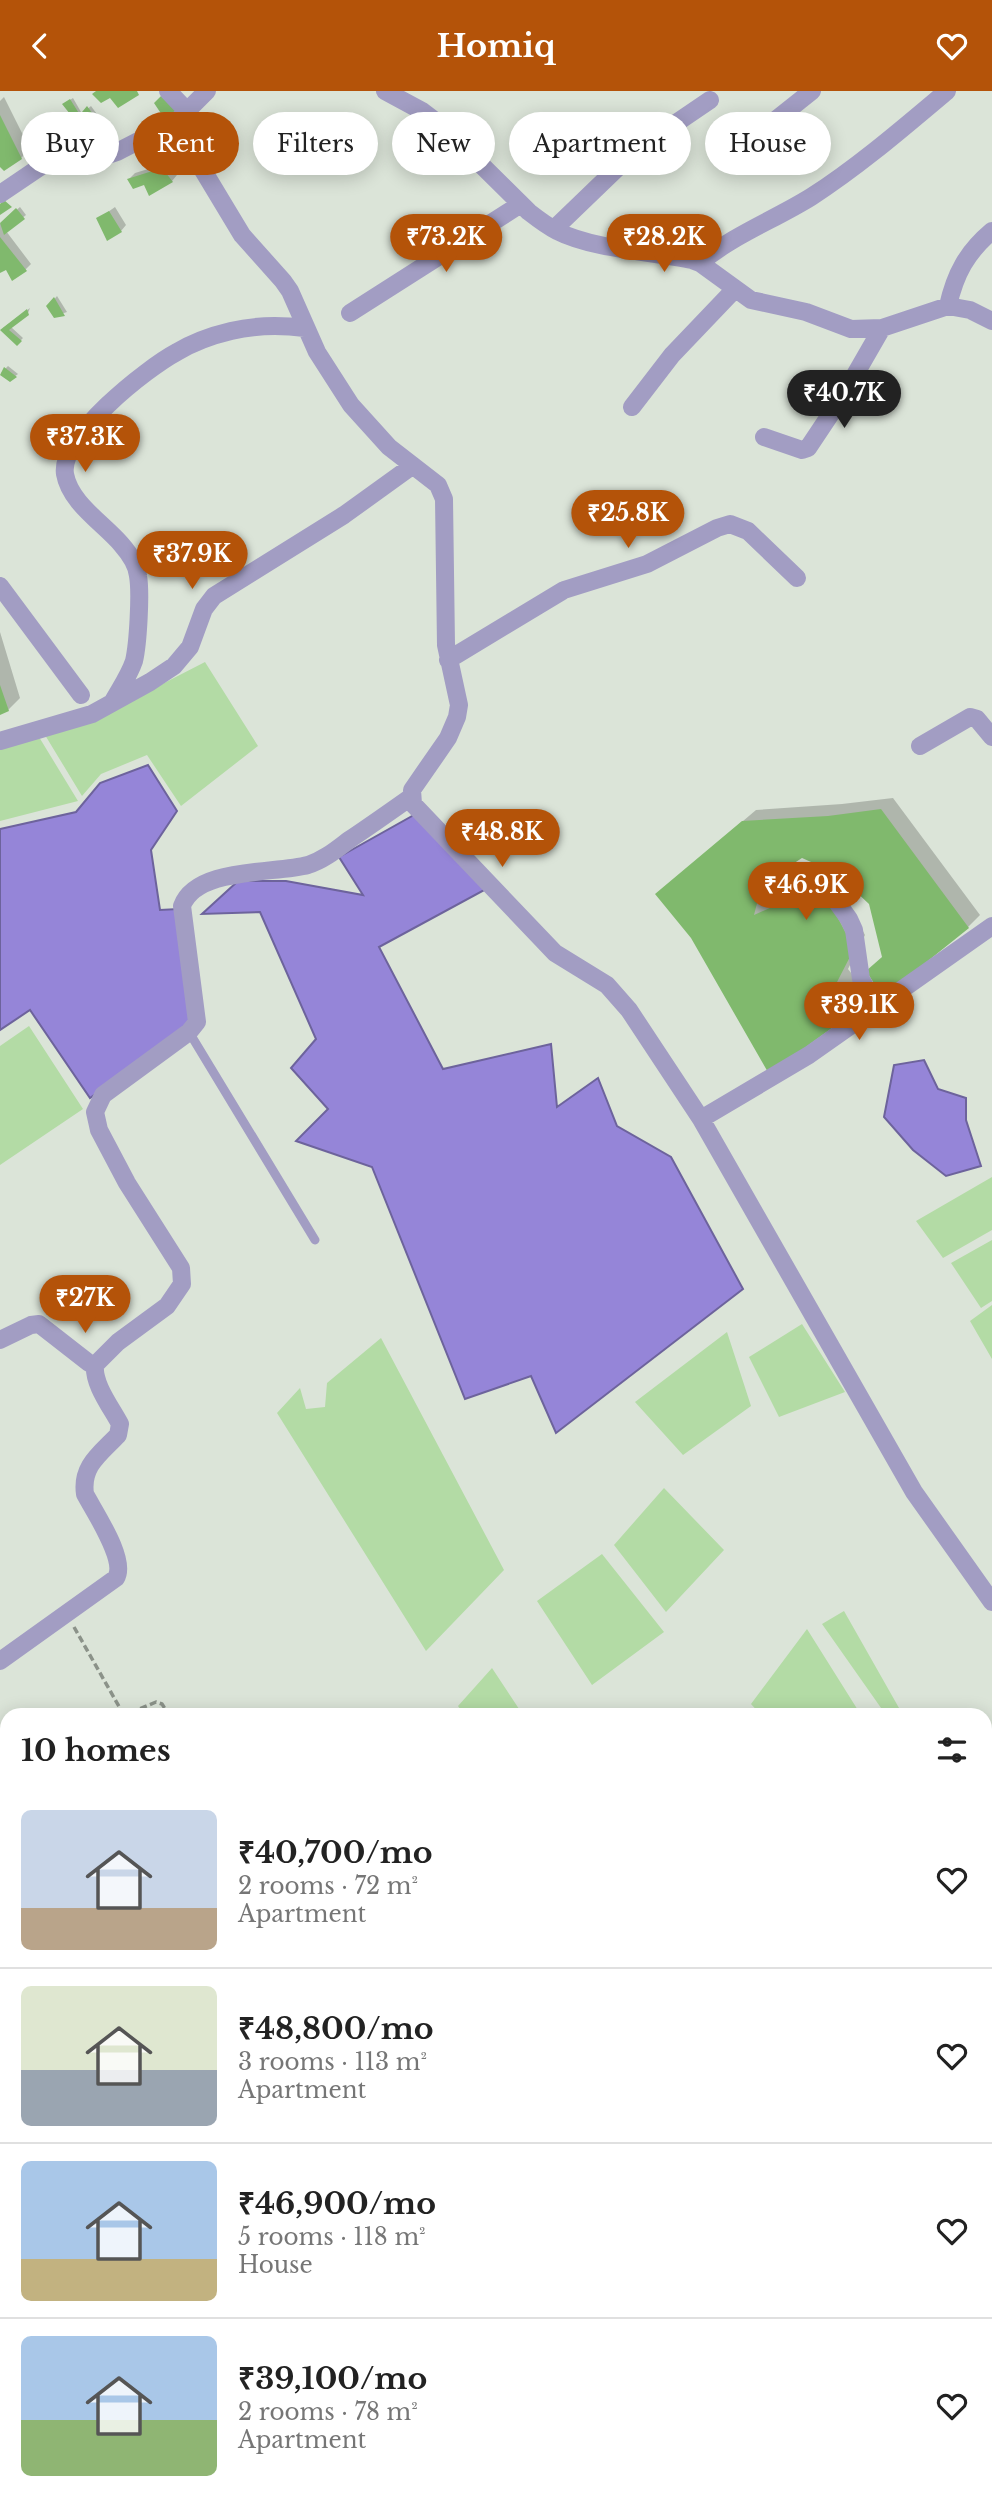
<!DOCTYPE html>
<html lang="en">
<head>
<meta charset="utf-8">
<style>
	body { margin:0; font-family:"Libre Baskerville",serif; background:#f2f2f2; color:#222; height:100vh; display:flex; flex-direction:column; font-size:26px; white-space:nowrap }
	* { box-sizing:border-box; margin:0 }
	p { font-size:23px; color:#767676 }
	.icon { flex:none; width:38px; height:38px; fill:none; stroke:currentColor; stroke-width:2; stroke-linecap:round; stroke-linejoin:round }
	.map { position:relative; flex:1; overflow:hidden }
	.details { position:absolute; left:0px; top:1617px; width:992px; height:798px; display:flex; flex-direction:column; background:#fff; border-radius:21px 21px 0 0; box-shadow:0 4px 18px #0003 }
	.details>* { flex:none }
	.guide { position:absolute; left:21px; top:21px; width:950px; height:63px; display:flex; gap:14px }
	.price { position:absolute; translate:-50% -60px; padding:0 16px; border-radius:24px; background:#b45309; color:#fff; font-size:23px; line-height:46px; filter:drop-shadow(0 2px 4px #0008) }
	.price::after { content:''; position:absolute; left:50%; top:42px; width:21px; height:16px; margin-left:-10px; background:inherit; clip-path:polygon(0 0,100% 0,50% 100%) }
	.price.on { background:#222; color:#fff }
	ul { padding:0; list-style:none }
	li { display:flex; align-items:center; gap:21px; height:175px; padding:0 21px }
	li+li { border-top:2px solid #e0e0e0 }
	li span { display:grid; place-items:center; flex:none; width:196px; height:140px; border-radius:10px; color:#555 }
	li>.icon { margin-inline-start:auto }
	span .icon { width:84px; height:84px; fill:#fffc; stroke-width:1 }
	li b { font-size:30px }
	h2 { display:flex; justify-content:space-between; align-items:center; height:84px; padding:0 21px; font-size:30px }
	.pill { padding:0 24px; border-radius:32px; background:#fff; box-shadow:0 4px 18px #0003; font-size:24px; line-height:63px }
	.pill.on { background:#b45309; color:#fff }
	header { display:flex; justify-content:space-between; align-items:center; height:91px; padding:0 21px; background:#b45309; color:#fff; font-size:32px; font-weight:700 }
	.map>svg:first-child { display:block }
</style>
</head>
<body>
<header><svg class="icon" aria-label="back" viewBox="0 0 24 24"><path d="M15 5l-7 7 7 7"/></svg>Homiq<svg class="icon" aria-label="heart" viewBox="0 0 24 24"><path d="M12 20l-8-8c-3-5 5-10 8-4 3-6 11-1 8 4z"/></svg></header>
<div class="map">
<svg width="992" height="2415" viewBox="0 0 992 2415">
	<rect width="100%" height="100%" fill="#dbe4d8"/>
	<path fill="#b3dba5" d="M205,571L258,655L181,715L147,664L101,683L82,705L45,644L135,607Z
		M39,646L78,710L0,730V656Z
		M29,935L83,1018L0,1074V955Z
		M992,1086V1139L943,1167L916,1130Z
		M992,1149V1210L981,1217L951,1172Z
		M992,1214V1268L970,1230Z
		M802,1233L845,1301L779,1326L749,1266Z
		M727,1241L751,1315L683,1364L635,1311Z
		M381,1247L504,1479L426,1560L277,1322L300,1297L306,1318L325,1316L327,1292Z
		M664,1397L724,1459L666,1521L614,1454Z
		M602,1463L664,1541L592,1594L537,1510Z
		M844,1520L903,1624H886L822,1533Z
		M807,1538L861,1624H761L751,1613Z
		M492,1577L523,1624H464L458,1615Z
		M0,1727L7,1738V1867L0,1857Z
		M985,1773L992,1785V1935L985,1937Z
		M0,1999L7,2008V2031L0,2034Z
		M7,2034V2195L0,2197V2037Z"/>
	<path fill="#9585d8" stroke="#6d639c" stroke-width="2" d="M148,674L177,720L151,759L160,819L178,818L195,930L90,1007L30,919L0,939V738L76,721L100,692Z
		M414,724L488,797L379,856L443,978L551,953L557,1016L598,987L617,1035L671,1066L743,1198L556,1342L531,1285L465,1308L372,1076L296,1050L328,1018L291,977L316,948L260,821L202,823L238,790H286L363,804L339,766Z
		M924,969L938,998L966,1007V1029L981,1075L946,1085L913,1059L884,1026L894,974Z"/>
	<path fill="#0003" d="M4,6L30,58L21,67L0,74V10Z
		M73,7L81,21L79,23L67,11Z
		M91,15L102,30L89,42L88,26L84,21Z
		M71,37L77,43L63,53L59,47Z
		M168,72L177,84L172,90L145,92L129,88L135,82Z
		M20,116L26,124L6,140L31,173L25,179L7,176L0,180V133Z
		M115,116L126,134L121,140L98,128Z
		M57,205L67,221L55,225L48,216Z
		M30,217L28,222L11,236L23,247L17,253L3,237Z
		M8,275L18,283L10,289L1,282Z
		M0,541L20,607L8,619L0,622Z
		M893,707L980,824L968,836L884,865L870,812L837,781L802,765L772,784L764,814L796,799L841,798L865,844L848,878L869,905L857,917L769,980L692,846L657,803L756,719L842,713Z"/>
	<path fill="#80b96d" d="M96,0H137L139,4L118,17L110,7L101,12L92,3Z
		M163,3L176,20L164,27L154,12Z
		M70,8L80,24L74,28L62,13Z
		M87,15L101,34L89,44L79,30L86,26L82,21Z
		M0,24L22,68L4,80L0,76Z
		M67,38L76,47L62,56L56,47Z
		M162,77L173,91L149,105L144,94L133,98L127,88Z
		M4,109L12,116L0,124V113Z
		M16,117L25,128L4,144L0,132Z
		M109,120L122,141L107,150L96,127Z
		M0,146L27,180L12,190L6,179L0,182Z
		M54,206L65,225L54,227L46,215Z
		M27,218L29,224L9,239L22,250L17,255L0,239Z
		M4,276L17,286L10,291L0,284Z
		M0,594L9,620L0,624Z
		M881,718L969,837L883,906L866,880L882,866L869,813L836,782L802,767L762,793L754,824L783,811L829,810L854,858L837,891L858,918L769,983L691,847L655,803L742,730L828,725Z"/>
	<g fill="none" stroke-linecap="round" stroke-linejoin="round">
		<path stroke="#8b9289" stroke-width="3.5" stroke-dasharray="7 3.5" stroke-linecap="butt" d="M74,1536L121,1619L132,1621L156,1611L162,1613L169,1624"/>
		<path stroke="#a29dc3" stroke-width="9" d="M189,941L315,1149"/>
		<path stroke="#a29dc3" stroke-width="18" d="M168,0L188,21
			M385,0L422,20L443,36L529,121C538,128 547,135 557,140C592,158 652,161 692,169L700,172L751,209L806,221L851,238L882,237L948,215L970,219L992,230
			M177,30L195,66L242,144L283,190L290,200L317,261L351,314L389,356L438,394L444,408L446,554L459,614L457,626L448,647L412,699L413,713L555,862L607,894L629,919L701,1028L914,1401L992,1511
			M744,54L812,0
			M0,103L43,74L87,71L117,61L177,30L207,0
			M554,138L635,60L710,9
			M700,172C733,144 774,129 811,106C859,75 903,37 947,0
			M948,215C955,183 967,161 992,140
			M350,222L521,113
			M632,316L672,264L735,198
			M764,346L802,359L808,357L844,303L882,237
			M0,495L81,604
			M448,569L564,499L647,473L717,437L730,433L748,440L797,487
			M112,612C119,599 129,585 134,570C138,553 141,502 138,485C137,473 128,461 121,453C103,432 70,412 65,383C59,346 147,277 177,261C192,252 214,244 231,240C256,234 280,234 305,237
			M0,650L92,623L150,591L174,575L190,556L204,518L214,505L344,424L412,375
			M920,655L970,626L977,628L992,646
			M767,800L799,786L811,787L829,800L849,828L854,839L861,888L876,915
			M701,1028L809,964L992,835
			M0,1249L31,1234L39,1233L89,1272L95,1274L118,1251L167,1215L182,1193L181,1177L127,1092L99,1039L95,1021L103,1004L189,941L197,931L182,815C196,776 274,783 308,774C324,769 337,758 349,749C370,735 391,720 411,706
			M0,1570L116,1487C127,1469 95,1422 85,1403C81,1375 100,1363 118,1344L120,1333C111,1316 93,1293 95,1274
			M985,1986L992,1981
			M195,2408L198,2415
			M349,2415L370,2408"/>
	</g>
</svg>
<b class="price" style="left:446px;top:183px">₹73.2K</b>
<b class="price" style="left:664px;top:183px">₹28.2K</b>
<b class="price on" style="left:844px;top:339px">₹40.7K</b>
<b class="price" style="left:85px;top:383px">₹37.3K</b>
<b class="price" style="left:628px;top:459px">₹25.8K</b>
<b class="price" style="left:192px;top:500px">₹37.9K</b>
<b class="price" style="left:502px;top:778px">₹48.8K</b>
<b class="price" style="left:806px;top:831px">₹46.9K</b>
<b class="price" style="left:859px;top:951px">₹39.1K</b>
<b class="price" style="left:85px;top:1244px">₹27K</b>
<div class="guide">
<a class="pill">Buy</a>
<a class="pill on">Rent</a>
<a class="pill">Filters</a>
<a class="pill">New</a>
<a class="pill">Apartment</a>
<a class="pill">House</a>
</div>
<section class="details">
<h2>10 homes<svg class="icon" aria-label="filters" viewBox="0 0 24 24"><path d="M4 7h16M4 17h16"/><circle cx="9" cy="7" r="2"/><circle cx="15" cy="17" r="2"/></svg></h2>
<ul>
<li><span style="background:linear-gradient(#c9d6e8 70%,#b9a48a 0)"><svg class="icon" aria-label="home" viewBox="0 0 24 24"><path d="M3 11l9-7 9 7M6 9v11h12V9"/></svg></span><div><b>₹40,700/mo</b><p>2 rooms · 72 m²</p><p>Apartment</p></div><svg class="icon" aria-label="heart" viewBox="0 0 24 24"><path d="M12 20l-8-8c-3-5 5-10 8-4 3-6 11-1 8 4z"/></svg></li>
<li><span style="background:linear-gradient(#dfe7d0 60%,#9aa5b1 0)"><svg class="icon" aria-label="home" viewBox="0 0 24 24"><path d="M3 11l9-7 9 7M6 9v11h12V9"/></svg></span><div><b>₹48,800/mo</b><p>3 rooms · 113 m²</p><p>Apartment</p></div><svg class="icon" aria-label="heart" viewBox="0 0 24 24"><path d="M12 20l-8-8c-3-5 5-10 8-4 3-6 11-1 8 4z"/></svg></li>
<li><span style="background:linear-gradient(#a9c7e8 70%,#c2b280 0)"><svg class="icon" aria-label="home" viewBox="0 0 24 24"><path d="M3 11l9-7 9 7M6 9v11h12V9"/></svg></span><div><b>₹46,900/mo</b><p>5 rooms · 118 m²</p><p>House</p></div><svg class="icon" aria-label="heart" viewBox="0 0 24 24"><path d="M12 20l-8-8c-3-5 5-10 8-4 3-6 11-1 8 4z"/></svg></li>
<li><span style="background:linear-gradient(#a9c7e8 60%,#8fb573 0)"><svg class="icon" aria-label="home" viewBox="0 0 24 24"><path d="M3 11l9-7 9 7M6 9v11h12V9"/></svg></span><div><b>₹39,100/mo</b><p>2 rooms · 78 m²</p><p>Apartment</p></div><svg class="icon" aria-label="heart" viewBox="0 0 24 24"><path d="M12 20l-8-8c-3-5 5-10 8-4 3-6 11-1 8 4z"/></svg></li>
</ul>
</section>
</div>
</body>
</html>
